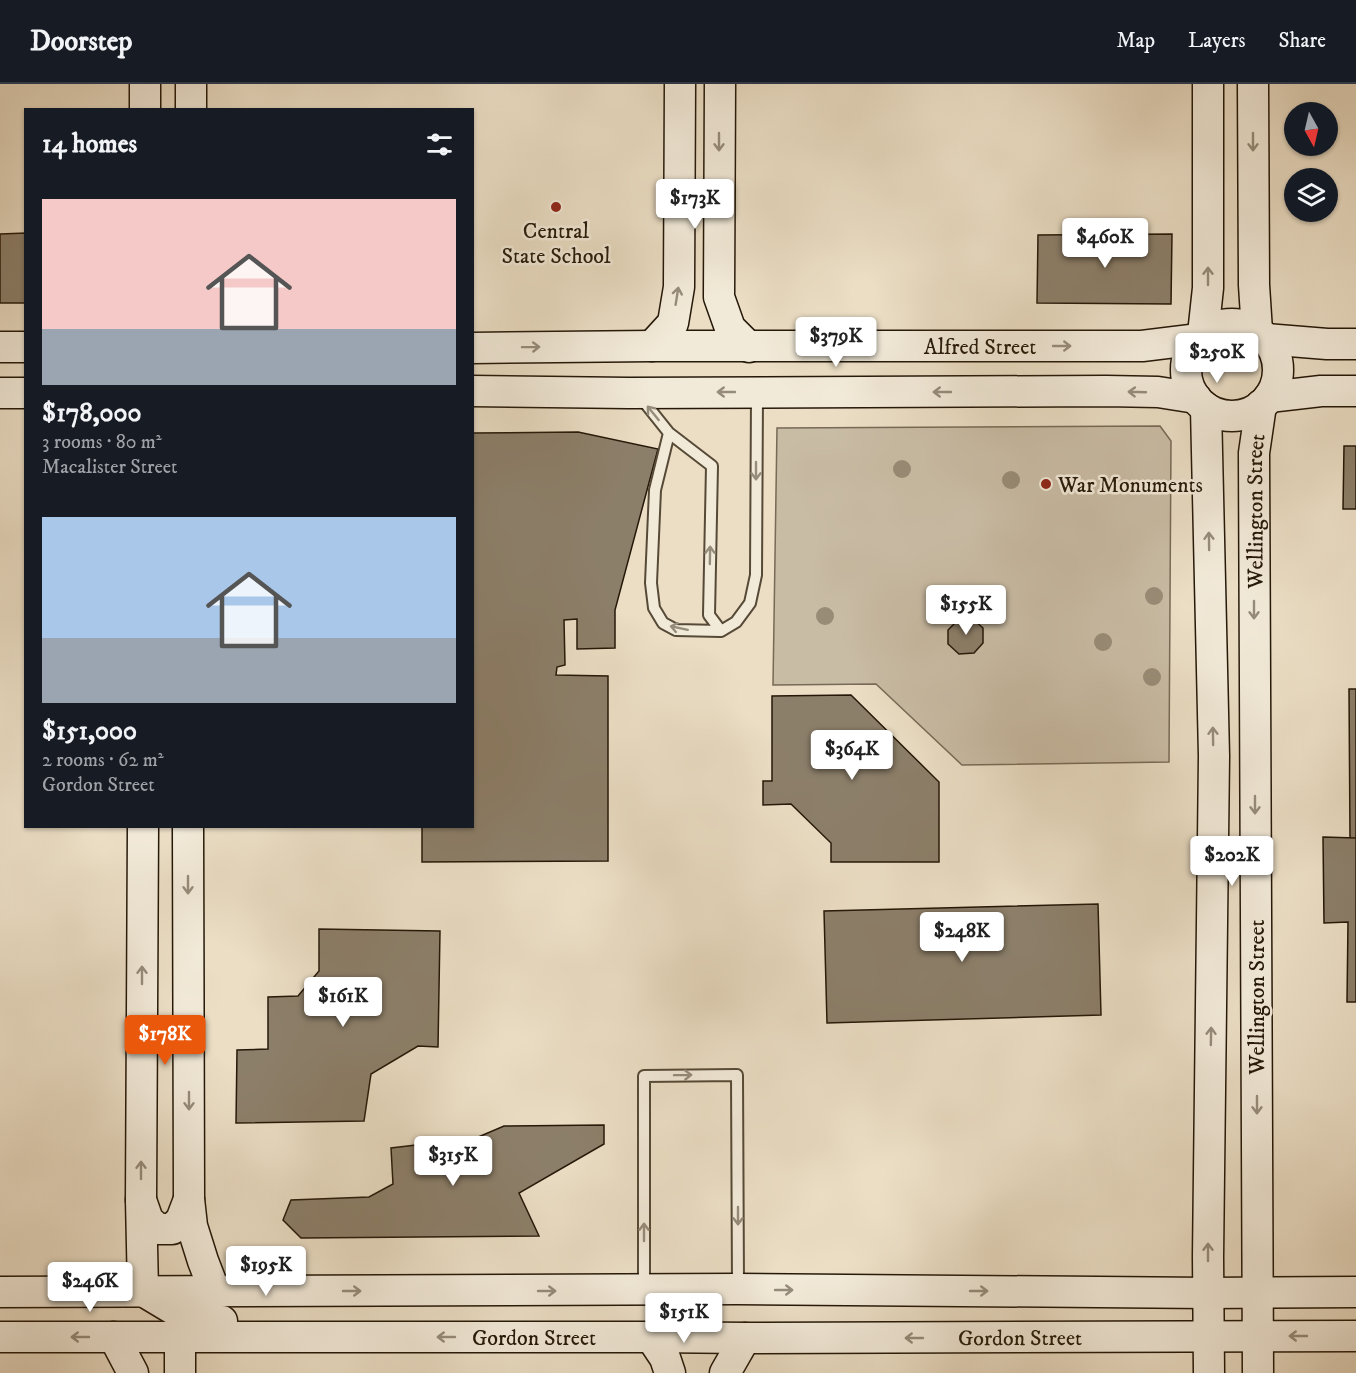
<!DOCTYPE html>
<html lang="en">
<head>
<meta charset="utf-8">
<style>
	body { margin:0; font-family:"IM FELL DW Pica",serif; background:#20242c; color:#f1f3f6; height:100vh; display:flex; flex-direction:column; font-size:22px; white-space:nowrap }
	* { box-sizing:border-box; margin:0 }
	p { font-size:20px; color:#9ea1a6 }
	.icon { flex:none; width:33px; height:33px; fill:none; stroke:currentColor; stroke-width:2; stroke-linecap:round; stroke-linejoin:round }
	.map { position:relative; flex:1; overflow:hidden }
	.side { position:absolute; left:24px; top:24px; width:450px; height:720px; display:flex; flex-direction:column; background:#171b24; border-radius:0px; box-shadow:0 2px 4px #0004 }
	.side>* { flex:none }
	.needle { width:39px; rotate:172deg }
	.buttons { position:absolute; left:1284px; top:18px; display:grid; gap:12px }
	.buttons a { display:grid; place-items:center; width:54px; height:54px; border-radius:50%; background:#171b24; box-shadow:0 2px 4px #0004; font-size:30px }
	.price { position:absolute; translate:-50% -51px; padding:0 14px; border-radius:6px; background:#fff; color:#222; font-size:20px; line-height:39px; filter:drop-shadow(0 2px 3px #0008) }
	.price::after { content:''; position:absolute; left:50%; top:36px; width:18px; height:14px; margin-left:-9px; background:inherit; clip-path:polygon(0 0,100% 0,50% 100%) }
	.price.current { background:#ea580c; color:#fff }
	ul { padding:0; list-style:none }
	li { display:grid; align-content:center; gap:12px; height:318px; padding:0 18px }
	li span { display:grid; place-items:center; height:186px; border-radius:0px; color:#555 }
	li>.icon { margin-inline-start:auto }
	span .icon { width:108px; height:108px; fill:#fffc; stroke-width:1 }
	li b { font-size:26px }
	h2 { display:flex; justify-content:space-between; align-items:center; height:72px; padding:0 18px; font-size:26px }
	header { display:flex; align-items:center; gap:36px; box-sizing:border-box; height:84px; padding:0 30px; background:#171b24; border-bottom:2px solid #363941 }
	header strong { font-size:28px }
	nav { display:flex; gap:33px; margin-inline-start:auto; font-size:21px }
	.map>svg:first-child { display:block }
</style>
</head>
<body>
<header>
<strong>Doorstep</strong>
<nav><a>Map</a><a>Layers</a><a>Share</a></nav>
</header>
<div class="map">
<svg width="1356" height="1289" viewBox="0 0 1356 1289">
	<rect width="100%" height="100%" fill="#ebdec5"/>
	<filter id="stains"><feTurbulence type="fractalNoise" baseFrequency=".00333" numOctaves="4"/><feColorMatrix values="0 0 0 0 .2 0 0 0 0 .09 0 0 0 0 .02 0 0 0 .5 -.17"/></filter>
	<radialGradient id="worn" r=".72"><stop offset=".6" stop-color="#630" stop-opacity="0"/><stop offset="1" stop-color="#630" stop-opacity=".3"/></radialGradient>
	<path fill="#c9bca5" stroke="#776a56" stroke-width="1.5" d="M1160,342L1171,357L1169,678L962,681L876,600L773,601L777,344Z"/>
	<path fill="#8c7f6a" stroke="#251808" stroke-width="1.5" d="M26,149V219H0V150Z
		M1172,150L1171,220L1037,219L1038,151Z
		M578,348L658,365L615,526V564L577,565V535L564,536L565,581L557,583L556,591L608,592V777L422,778V742H472V349Z
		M1344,362H1356V425H1343Z
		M959,535H973L983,544V559L974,569L959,570L948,560V546Z
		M1349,605H1356V754H1350Z
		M851,611L939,698V778H831V759L791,720L763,721V697H772V612Z
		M1323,753L1356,754V918H1347L1348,838L1324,839Z
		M1098,820L1101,931L827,939L824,827Z
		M319,845L440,847L438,963L418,962L371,990L364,1037L236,1039L237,966L268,965V913L298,912L319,887Z
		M604,1041V1060L519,1109L539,1152L301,1154L283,1136L291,1116L369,1113L393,1100L391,1064L476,1054L504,1042Z"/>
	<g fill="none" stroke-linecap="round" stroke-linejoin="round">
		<g stroke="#564a37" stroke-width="14">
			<path id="lane" d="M641,314L669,349L655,406L651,499L654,524L663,539L676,546L721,547L736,538L750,519L756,491L757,311
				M669,349L712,382L709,531L721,547
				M644,1203V992L737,991L738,1202"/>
		</g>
		<g stroke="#251808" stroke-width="33">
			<g id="secondary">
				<path d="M145,0V26"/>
				<path d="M191,0V26"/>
				<path d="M720,0L719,213L730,244L749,263"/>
				<path d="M1253,0L1254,201L1257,247"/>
				<circle cx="1232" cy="286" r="46"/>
				<path d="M1203,250L1208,204V0"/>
				<path d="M1266,255L1327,260H1356"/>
				<path d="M652,262L673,239L679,203L680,0"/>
				<path d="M0,263H26"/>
				<path id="s1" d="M472,264L652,262H1142L1199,255"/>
				<path d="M472,307L629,309L1106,307L1158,308L1196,314"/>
				<path d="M0,309H26"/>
				<path d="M1269,313L1321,307H1356"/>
				<path d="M1206,324L1214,672L1208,1173L1209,1289"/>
				<path d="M143,742L141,1116L143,1207L188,1234L206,1237H222"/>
				<path d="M188,742L189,1115L192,1142L203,1177L215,1208"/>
				<path d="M141,1116L148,1136L158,1145H172L181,1136L189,1115"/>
				<path d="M0,1208L738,1205L1208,1209L1356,1208"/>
				<path id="s2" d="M0,1253H651L745,1254L1356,1252"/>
				<path d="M114,1253L133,1289"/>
				<path d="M651,1253L665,1274L670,1289"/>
				<path d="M180,1289V1253"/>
				<path d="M725,1289L745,1254"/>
				<path id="s3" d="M1258,1289L1254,369L1261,321"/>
			</g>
		</g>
		<use href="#lane" stroke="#f2ead9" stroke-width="10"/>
		<use href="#secondary" stroke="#f2ead9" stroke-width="30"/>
	</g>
	<g fill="#998c77">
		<circle cx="902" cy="385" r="9"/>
		<circle cx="1011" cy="396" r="9"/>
		<circle cx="1154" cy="512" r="9"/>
		<circle cx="825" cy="532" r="9"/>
		<circle cx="1103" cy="558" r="9"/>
		<circle cx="1152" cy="593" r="9"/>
	</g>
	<defs><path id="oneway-shaft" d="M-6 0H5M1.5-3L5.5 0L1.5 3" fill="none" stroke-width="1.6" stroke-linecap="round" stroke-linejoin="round" transform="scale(1.5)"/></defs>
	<g stroke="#968c7b">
		<use href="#oneway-shaft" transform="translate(719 58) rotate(90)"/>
		<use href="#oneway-shaft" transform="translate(1253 58) rotate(90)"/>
		<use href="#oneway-shaft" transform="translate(1208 192) rotate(-90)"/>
		<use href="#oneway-shaft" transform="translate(677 212) rotate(-81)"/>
		<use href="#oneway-shaft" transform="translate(1062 262)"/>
		<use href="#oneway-shaft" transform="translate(531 263) rotate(-1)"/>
		<use href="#oneway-shaft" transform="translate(726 308) rotate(180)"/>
		<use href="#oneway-shaft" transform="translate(942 308) rotate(180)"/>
		<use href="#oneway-shaft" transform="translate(1137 308) rotate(-178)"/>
		<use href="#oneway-shaft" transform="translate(653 329) rotate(-129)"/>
		<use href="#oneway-shaft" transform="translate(756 387) rotate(90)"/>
		<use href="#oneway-shaft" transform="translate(1209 457) rotate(-91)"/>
		<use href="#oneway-shaft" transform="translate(710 471) rotate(-89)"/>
		<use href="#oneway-shaft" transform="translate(1254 526) rotate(90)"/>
		<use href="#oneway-shaft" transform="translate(679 544) rotate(-168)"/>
		<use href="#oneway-shaft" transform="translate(1213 652) rotate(-91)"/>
		<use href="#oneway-shaft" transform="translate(1255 721) rotate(90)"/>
		<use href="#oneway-shaft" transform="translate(188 801) rotate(90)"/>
		<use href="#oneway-shaft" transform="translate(142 891) rotate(-90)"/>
		<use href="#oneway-shaft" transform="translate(1211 952) rotate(-89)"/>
		<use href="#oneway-shaft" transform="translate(683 991) rotate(-1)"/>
		<use href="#oneway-shaft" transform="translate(189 1017) rotate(90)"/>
		<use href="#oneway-shaft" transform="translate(1257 1021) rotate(90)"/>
		<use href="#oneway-shaft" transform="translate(141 1086) rotate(-90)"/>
		<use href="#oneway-shaft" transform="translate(738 1132) rotate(90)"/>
		<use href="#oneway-shaft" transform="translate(644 1148) rotate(-90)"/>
		<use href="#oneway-shaft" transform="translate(1208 1168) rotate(-90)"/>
		<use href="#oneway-shaft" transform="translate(784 1206)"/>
		<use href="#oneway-shaft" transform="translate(352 1207)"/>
		<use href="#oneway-shaft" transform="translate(547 1207)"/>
		<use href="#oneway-shaft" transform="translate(979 1207)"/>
		<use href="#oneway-shaft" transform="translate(1298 1252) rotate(180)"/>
		<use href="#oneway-shaft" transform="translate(80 1253) rotate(180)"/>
		<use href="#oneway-shaft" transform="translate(446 1253) rotate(180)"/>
		<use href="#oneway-shaft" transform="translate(914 1254) rotate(180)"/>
	</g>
	<g fill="#8f2418" stroke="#f2ead9" stroke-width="2">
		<circle cx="556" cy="123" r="6"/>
		<circle cx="1046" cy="400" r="6"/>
	</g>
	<g text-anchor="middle" stroke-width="5" stroke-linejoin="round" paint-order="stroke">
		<g font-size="22" fill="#251808" stroke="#f2ead9">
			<text x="556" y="154">Central<tspan x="556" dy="25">State School</tspan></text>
			<text x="1058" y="408" text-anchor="start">War Monuments</text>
		</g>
		<g font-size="22" fill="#251808" stroke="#f2ead9">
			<text dy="8" stroke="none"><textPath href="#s1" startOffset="508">Alfred Street</textPath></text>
			<text dy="8" stroke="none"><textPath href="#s3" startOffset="862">Wellington Street</textPath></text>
			<text transform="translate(1256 913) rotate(-90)" y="8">Wellington Street</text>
			<text dy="8" stroke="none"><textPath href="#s2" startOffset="534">Gordon Street</textPath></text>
			<text dy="8" stroke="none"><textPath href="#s2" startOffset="1020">Gordon Street</textPath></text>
		</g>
	</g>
	<rect width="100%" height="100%" filter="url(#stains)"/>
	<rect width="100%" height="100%" fill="url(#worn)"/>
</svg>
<div class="buttons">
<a><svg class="needle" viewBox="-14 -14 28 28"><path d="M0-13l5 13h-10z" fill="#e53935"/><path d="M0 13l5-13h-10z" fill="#9ea1a6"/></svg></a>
<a><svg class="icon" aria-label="layers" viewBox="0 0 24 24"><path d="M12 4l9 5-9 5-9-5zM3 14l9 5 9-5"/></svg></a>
</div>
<b class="price" style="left:695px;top:146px">$173K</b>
<b class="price" style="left:1105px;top:185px">$460K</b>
<b class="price" style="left:836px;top:284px">$379K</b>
<b class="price" style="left:1217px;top:300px">$250K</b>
<b class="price" style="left:966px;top:552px">$155K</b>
<b class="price" style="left:852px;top:697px">$364K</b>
<b class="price" style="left:1232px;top:803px">$202K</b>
<b class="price" style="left:962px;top:879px">$248K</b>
<b class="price" style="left:343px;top:944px">$161K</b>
<b class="price current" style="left:165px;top:982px">$178K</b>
<b class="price" style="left:453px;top:1103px">$315K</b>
<b class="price" style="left:266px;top:1213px">$195K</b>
<b class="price" style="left:90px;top:1229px">$246K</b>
<b class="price" style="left:684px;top:1260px">$151K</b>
<section class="side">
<h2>14 homes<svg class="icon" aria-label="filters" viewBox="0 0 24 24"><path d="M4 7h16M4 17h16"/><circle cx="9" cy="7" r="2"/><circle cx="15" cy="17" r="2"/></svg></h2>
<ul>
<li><span style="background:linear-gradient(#f6c9c9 70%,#9aa5b1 0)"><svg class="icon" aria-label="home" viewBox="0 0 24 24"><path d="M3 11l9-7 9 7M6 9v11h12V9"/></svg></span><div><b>$178,000</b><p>3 rooms · 80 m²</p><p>Macalister Street</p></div></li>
<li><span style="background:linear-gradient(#a9c7e8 65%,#9aa5b1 0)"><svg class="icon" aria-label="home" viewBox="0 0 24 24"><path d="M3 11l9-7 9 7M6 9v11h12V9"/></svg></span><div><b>$151,000</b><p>2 rooms · 62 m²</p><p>Gordon Street</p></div></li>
</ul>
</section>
</div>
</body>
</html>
